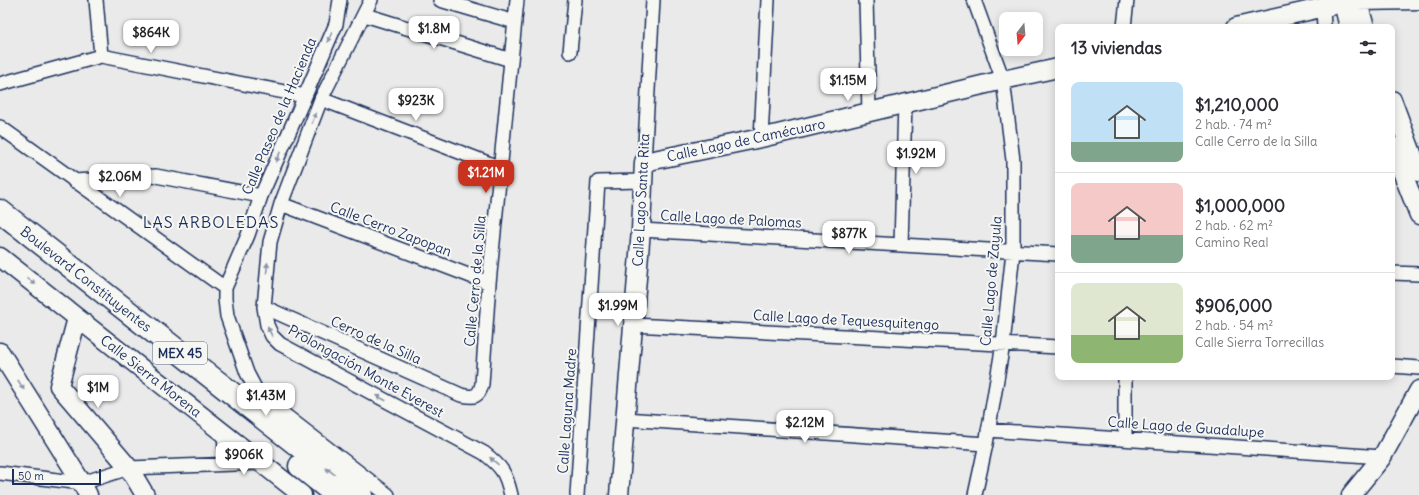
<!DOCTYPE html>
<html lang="es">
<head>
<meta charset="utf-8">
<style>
	body { margin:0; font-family:Delius,sans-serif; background:#f2f2f3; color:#2b2b33; height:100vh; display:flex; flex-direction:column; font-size:15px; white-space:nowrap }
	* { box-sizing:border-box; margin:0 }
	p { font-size:13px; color:#7c7c81 }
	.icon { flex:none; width:22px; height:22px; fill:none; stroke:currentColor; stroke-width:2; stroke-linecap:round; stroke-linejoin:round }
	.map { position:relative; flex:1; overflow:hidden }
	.sheet { position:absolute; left:1055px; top:24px; width:340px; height:356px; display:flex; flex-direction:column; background:#fff; border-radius:8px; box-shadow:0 2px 10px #0003 }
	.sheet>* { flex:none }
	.needle { width:26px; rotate:196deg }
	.buttons { position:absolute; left:999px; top:12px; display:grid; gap:8px }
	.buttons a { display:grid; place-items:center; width:44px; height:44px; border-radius:8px; background:#fff; box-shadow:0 2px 10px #0003; font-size:20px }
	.scale { position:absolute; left:12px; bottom:10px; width:89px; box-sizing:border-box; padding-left:4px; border:2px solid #1b2f5e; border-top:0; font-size:11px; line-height:14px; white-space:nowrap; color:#1b2f5e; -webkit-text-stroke:3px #f6f6f2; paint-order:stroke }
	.price { position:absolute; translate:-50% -34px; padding:0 9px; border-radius:8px; background:#fff; color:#222; font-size:13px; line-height:26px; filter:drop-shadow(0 1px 2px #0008) }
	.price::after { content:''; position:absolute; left:50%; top:24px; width:12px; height:9px; margin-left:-6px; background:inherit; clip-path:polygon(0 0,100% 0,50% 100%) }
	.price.active { background:#c8321e; color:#fff }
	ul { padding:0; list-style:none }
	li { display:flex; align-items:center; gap:12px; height:100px; padding:0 16px }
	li+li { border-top:1px solid #e1e1e2 }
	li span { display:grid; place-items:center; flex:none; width:112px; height:80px; border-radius:8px; color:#555 }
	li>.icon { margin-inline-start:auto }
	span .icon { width:48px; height:48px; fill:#fffc; stroke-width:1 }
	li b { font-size:17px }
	h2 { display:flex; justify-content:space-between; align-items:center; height:48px; padding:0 16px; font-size:17px }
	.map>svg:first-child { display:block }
</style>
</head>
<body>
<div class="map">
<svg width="1419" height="495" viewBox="0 0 1419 495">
	<rect width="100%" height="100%" fill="#e9eae9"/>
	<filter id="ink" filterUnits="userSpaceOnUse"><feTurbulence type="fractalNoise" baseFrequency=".025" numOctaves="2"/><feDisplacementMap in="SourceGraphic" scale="8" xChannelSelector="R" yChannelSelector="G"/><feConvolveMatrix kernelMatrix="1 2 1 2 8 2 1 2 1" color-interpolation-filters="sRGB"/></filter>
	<g filter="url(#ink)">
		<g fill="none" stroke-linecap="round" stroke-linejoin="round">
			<g stroke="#1b2f5e" stroke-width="16">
				<path id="street" d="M96,0L101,56
					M340,0L336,24L305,96L261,196L248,235L225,288V299L227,316L247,373L256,390L268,402L388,495
					M371,0L321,99L281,204L270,242L264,307L267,325L272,336L280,344L484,453C502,467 506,473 511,495
					M440,0L515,22
					M866,0L869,112
					M974,0L1003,80L1013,160V252L1003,344L986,444L975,495
					M1323,8L1324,27
					M365,15L511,60
					M1124,27L1127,0
					M570,52L575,0
					M0,84L101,56L305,96
					M321,99L501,168
					M0,127L225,288
					M761,138L768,0
					M644,162L653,0
					M74,181L156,176L261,196
					M281,204L489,283
					M641,230L1058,254
					M901,245L905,103
					M1392,273L1419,274
					M264,307L461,395C474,398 479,397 482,384L489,283L517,0
					M633,325L1058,347
					M1392,366L1419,368
					M1125,377V439
					M625,419L986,444
					M988,430L1382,457
					M224,433L226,464
					M0,473L82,483L129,468L262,463
					M577,495L598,182L643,181"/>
			</g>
			<g stroke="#1b2f5e" stroke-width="21">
				<path id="secondary" d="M1344,0L1343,3L1349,27
					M1357,0L1365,27
					M1236,27L1343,3L1357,1L1419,0
					M1392,100L1419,172
					M1392,146L1419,215
					M0,257L302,495
					M77,318L59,386L129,468L145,495
					M0,352L82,483L88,495
					M619,495L641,230L644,162L761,138L1003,80L1058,68
					M1351,495L1382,457L1419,390"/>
			</g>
			<g stroke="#1b2f5e" stroke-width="25">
				<path id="highway" d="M0,211L361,495
					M300,466L336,495"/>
			</g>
			<use href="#street" stroke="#f6f6f2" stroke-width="13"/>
			<use href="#secondary" stroke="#f6f6f2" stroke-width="18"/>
			<use href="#highway" stroke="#f6f6f2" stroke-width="22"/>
		</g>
		<defs><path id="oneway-solid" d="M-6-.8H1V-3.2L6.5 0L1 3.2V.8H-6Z"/></defs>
		<g fill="#8892a8">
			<use href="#oneway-solid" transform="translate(330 37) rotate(113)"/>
			<use href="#oneway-solid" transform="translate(314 118) rotate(-69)"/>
			<use href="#oneway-solid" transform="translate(278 157) rotate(114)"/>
			<use href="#oneway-solid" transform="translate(267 268) rotate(-85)"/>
			<use href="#oneway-solid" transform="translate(31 281) rotate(38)"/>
			<use href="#oneway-solid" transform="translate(270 332) rotate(-117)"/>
			<use href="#oneway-solid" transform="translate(21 385) rotate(58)"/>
			<use href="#oneway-solid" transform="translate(381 398) rotate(-152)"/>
			<use href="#oneway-solid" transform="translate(494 461) rotate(-140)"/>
			<use href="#oneway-solid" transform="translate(330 471) rotate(-142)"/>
		</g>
	</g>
	<g text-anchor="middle" stroke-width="4" stroke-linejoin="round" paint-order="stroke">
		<rect fill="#f6f6f2" stroke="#5d6b8a" stroke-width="1" x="153" y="342" width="54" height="22" rx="3"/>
		<g font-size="13" font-weight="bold" fill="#1b2f5e">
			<text x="180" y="358">MEX 45</text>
		</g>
		<g font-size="14" fill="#1b2f5e" stroke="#f6f6f2">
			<text transform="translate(279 116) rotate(-67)" y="5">Calle Paseo de la Hacienda</text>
			<text transform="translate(746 140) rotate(-12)" y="5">Calle Lago de Camécuaro</text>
			<text transform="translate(641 200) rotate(-87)" y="5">Calle Lago Santa Rita</text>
			<text transform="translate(731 219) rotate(3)" y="5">Calle Lago de Palomas</text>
			<text transform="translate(391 229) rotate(21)" y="5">Calle Cerro Zapopan</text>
			<text transform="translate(86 279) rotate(38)" y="5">Boulevard Constituyentes</text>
			<text transform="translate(475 281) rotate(-85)" y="5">Calle Cerro de la Silla</text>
			<text transform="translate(991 281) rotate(-85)" y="5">Calle Lago de Zayula</text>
			<text transform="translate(846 320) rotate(3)" y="5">Calle Lago de Tequesquitengo</text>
			<text transform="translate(376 340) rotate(24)" y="5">Cerro de la Silla</text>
			<text transform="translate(366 371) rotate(29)" y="5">Prolongación Monte Everest</text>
			<text transform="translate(151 376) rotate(38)" y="5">Calle Sierra Morena</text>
			<text transform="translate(567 411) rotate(-86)" y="5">Calle Laguna Madre</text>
			<text transform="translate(1186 427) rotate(4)" y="5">Calle Lago de Guadalupe</text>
		</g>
		<g font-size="16" letter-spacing="1" fill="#1b2f5e" stroke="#f6f6f2">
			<text x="211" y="228">LAS ARBOLEDAS</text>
		</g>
	</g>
</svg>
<div class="buttons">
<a><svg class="needle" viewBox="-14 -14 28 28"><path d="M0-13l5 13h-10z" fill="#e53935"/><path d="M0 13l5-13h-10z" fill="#7c7c81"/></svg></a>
</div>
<div class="scale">50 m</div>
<b class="price" style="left:434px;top:50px">$1.8M</b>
<b class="price" style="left:151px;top:54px">$864K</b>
<b class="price" style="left:848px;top:102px">$1.15M</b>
<b class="price" style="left:416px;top:122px">$923K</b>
<b class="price" style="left:916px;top:175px">$1.92M</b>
<b class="price active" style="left:486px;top:194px">$1.21M</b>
<b class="price" style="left:120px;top:198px">$2.06M</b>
<b class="price" style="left:849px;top:255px">$877K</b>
<b class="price" style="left:618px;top:327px">$1.99M</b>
<b class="price" style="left:98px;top:409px">$1M</b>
<b class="price" style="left:266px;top:417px">$1.43M</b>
<b class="price" style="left:805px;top:444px">$2.12M</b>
<b class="price" style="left:244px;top:476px">$906K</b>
<section class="sheet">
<h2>13 viviendas<svg class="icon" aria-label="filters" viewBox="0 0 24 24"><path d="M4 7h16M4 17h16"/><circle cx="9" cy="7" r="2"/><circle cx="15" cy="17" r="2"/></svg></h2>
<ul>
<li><span style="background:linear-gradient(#bfe0f5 75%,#7fa58c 0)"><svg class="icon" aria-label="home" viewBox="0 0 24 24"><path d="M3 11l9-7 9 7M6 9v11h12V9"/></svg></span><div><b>$1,210,000</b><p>2 hab. · 74 m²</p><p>Calle Cerro de la Silla</p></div></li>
<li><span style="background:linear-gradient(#f6c9c9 65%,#7fa58c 0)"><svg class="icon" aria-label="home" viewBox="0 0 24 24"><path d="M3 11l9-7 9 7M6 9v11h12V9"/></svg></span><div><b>$1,000,000</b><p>2 hab. · 62 m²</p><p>Camino Real</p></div></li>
<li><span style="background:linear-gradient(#dfe7d0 65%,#8fb573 0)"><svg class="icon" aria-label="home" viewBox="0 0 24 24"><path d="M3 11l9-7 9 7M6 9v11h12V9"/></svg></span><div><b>$906,000</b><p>2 hab. · 54 m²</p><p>Calle Sierra Torrecillas</p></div></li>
</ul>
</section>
</div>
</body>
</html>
